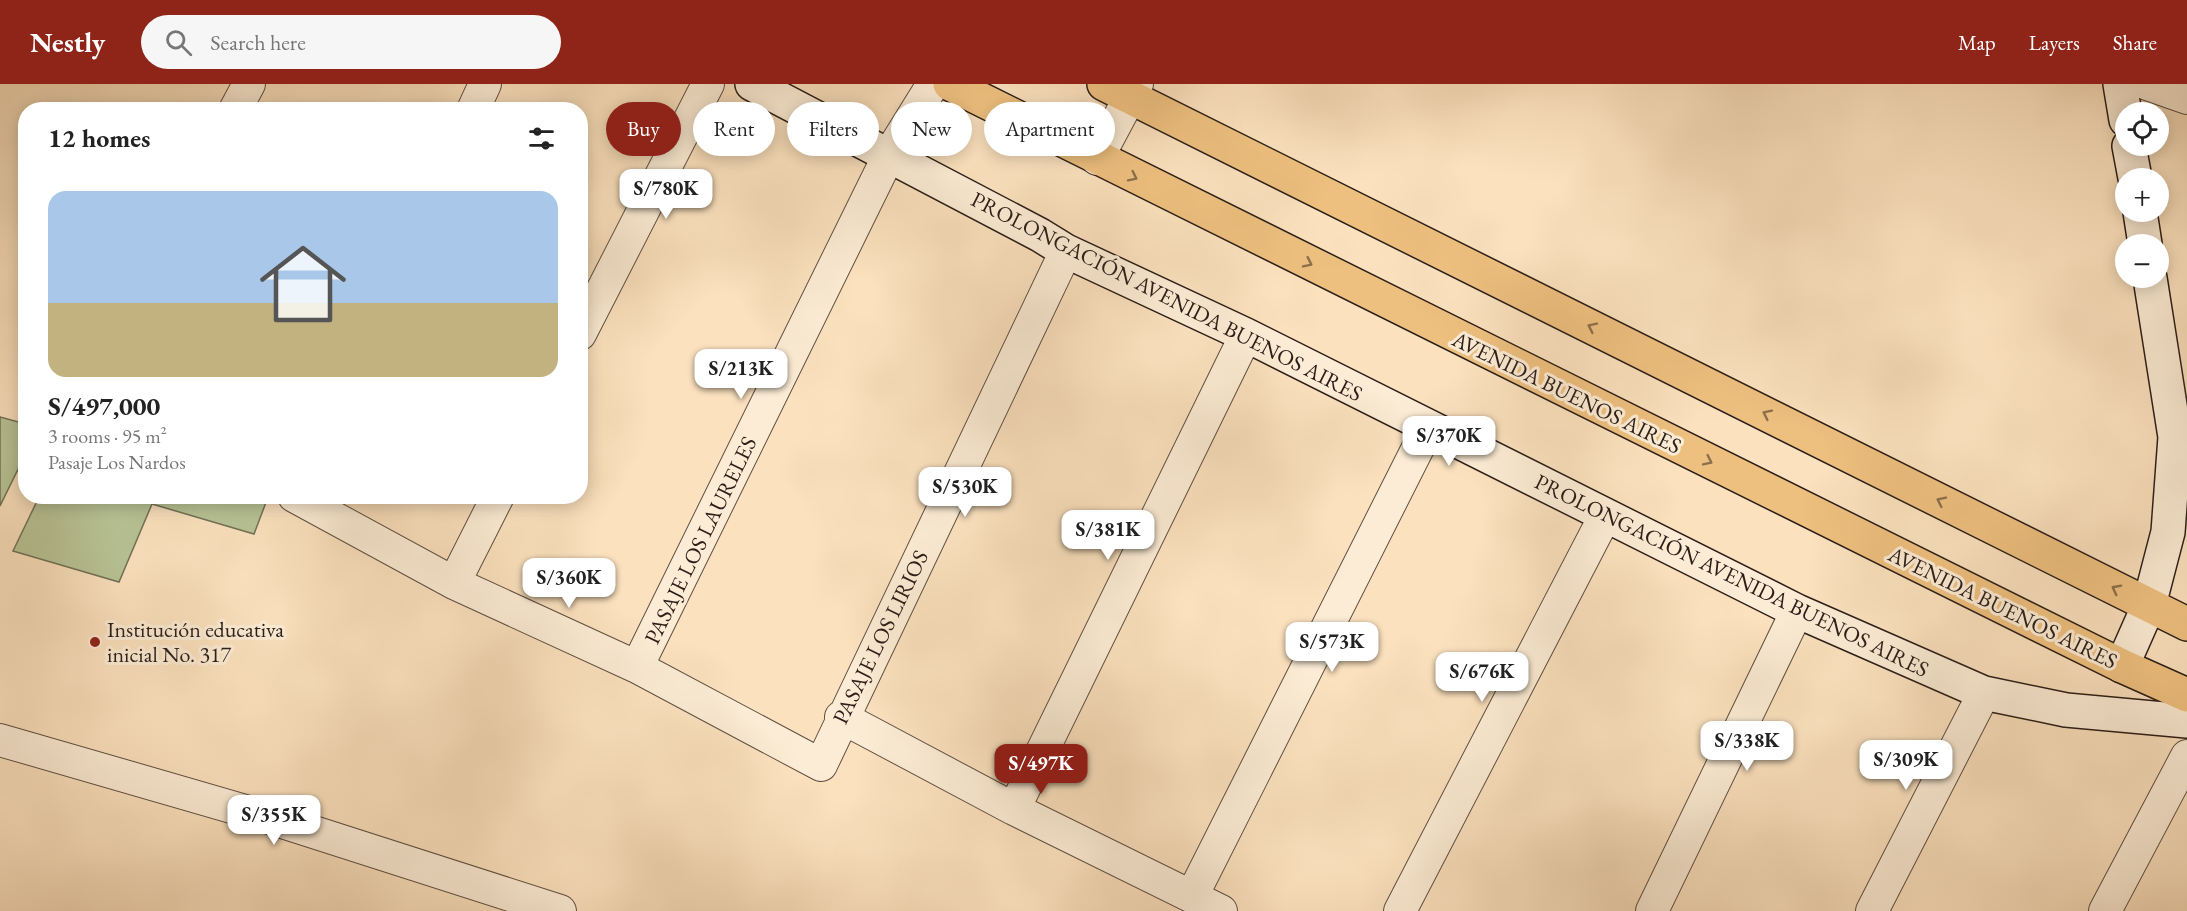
<!DOCTYPE html>
<html lang="en">
<head>
<meta charset="utf-8">
<style>
	body { margin:0; font-family:"EB Garamond",serif; background:#f6f6f6; color:#222; height:100vh; display:flex; flex-direction:column; font-size:22px; white-space:nowrap }
	* { box-sizing:border-box; margin:0 }
	p { font-size:20px; color:#767676 }
	.icon { flex:none; width:33px; height:33px; fill:none; stroke:currentColor; stroke-width:2; stroke-linecap:round; stroke-linejoin:round }
	.map { position:relative; flex:1; overflow:hidden }
	.panel { position:absolute; left:18px; top:18px; width:570px; height:402px; display:flex; flex-direction:column; background:#fff; border-radius:24px; box-shadow:0 3px 15px #0003 }
	.panel>* { flex:none }
	.top-card { position:absolute; left:606px; top:18px; width:570px; height:54px; display:flex; gap:12px }
	.fabs { position:absolute; left:2115px; top:18px; display:grid; gap:12px }
	.fabs a { display:grid; place-items:center; width:54px; height:54px; border-radius:50%; background:#fff; box-shadow:0 3px 15px #0003; font-size:30px }
	.price { position:absolute; translate:-50% -51px; padding:0 14px; border-radius:12px; background:#fff; color:#222; font-size:20px; line-height:39px; filter:drop-shadow(0 2px 3px #0008) }
	.price::after { content:''; position:absolute; left:50%; top:36px; width:18px; height:14px; margin-left:-9px; background:inherit; clip-path:polygon(0 0,100% 0,50% 100%) }
	.price.current { background:#8f2418; color:#fff }
	ul { padding:0; list-style:none }
	li { display:grid; align-content:center; gap:12px; height:318px; padding:0 30px }
	li span { display:grid; place-items:center; height:186px; border-radius:18px; color:#555 }
	li>.icon { margin-inline-start:auto }
	span .icon { width:108px; height:108px; fill:#fffc; stroke-width:1 }
	li b { font-size:26px }
	h2 { display:flex; justify-content:space-between; align-items:center; height:72px; padding:0 30px; font-size:26px }
	.chip { padding:0 21px; border-radius:27px; background:#fff; box-shadow:0 3px 15px #0003; font-size:21px; line-height:54px }
	.chip.current { background:#8f2418; color:#fff }
	header { display:flex; align-items:center; gap:36px; box-sizing:border-box; height:84px; padding:0 30px; background:#8f2418; color:#fff }
	header strong { font-size:28px }
	nav { display:flex; gap:33px; margin-inline-start:auto; font-size:21px }
	.search { width:420px; height:54px; background:#f6f6f6; display:flex; align-items:center; gap:15px; box-sizing:border-box; padding:0 21px; border-radius:33px; color:#767676; font-size:22px }
	.map>svg:first-child { display:block }
</style>
</head>
<body>
<header>
<strong>Nestly</strong>
<div class="search"><svg class="icon" aria-label="search" viewBox="0 0 24 24"><circle cx="10" cy="10" r="6"/><path d="M15 15l6 6"/></svg>Search here</div>
<nav><a>Map</a><a>Layers</a><a>Share</a></nav>
</header>
<div class="map">
<svg width="2187" height="827" viewBox="0 0 2187 827">
	<rect width="100%" height="100%" fill="#fbe1be"/>
	<filter id="stains"><feTurbulence type="fractalNoise" baseFrequency=".00333" numOctaves="4"/><feColorMatrix values="0 0 0 0 .2 0 0 0 0 .09 0 0 0 0 .02 0 0 0 .5 -.17"/></filter>
	<radialGradient id="worn" r=".72"><stop offset=".6" stop-color="#630" stop-opacity="0"/><stop offset="1" stop-color="#630" stop-opacity=".3"/></radialGradient>
	<path fill="#b8c496" stroke="#727157" stroke-width="1.5" d="M0,333L26,340L25,371L0,422Z
		M39,413V412L268,413L254,450L152,420L119,498L13,467Z"/>
	<g fill="none" stroke-linecap="round" stroke-linejoin="round">
		<g stroke="#5f4f42" stroke-width="34">
			<path id="street" d="M2147,0L2187,14
				M235,26L249,0
				M473,26L485,0
				M1097,75L1137,0
				M580,250L708,0
				M294,412L454,499L637,583L821,681L1066,167
				M454,499L498,412
				M637,583L889,71L933,0
				M841,633L1014,725L1221,827
				M0,656L273,735L560,827
				M1014,725L1246,251
				M1192,812L1428,344
				M1400,827L1605,432
				M1652,827L1797,527
				M1872,827L1984,609
				M2105,827L2187,672"/>
		</g>
		<g stroke="#2b1e18" stroke-width="36">
			<path id="secondary" d="M752,0L1040,151L1066,167L1246,251L1797,527L1984,609L2066,626L2187,637
				M2120,0L2126,36
				M2129,62L2135,94
				M2140,128L2145,160
				M2122,582L2149,521L2168,448L2175,353L2150,194"/>
		</g>
		<g stroke="#2b1e18" stroke-width="36">
			<path id="primary" d="M950,0L2122,582L2187,611
				M1104,0L2187,540"/>
		</g>
		<use href="#street" stroke="#fcecd5" stroke-width="32"/>
		<use href="#secondary" stroke="#fcecd5" stroke-width="33"/>
		<use href="#primary" stroke="#eec07f" stroke-width="33"/>
	</g>
	<defs><path id="oneway-chevron" d="M-2-3.5L2.5 0L-2 3.5" fill="none" stroke-width="1.6" stroke-linecap="round" stroke-linejoin="round" transform="scale(1.5)"/></defs>
	<g stroke="#8c6f4c">
		<use href="#oneway-chevron" transform="translate(1133 93) rotate(26)"/>
		<use href="#oneway-chevron" transform="translate(1308 179) rotate(26)"/>
		<use href="#oneway-chevron" transform="translate(1592 243) rotate(-154)"/>
		<use href="#oneway-chevron" transform="translate(1767 330) rotate(-154)"/>
		<use href="#oneway-chevron" transform="translate(1708 377) rotate(26)"/>
		<use href="#oneway-chevron" transform="translate(1941 417) rotate(-154)"/>
		<use href="#oneway-chevron" transform="translate(2116 505) rotate(-153)"/>
	</g>
	<circle fill="#8f2418" stroke="#fcecd5" stroke-width="2" cx="95" cy="558" r="6"/>
	<g text-anchor="middle" stroke-width="6" stroke-linejoin="round" paint-order="stroke">
		<g font-size="22" fill="#2b1e18" stroke="#fcecd5">
			<text transform="translate(1167 212) rotate(27)" y="8">PROLONGACIÓN AVENIDA BUENOS AIRES</text>
			<text transform="translate(1567 308) rotate(26)" y="8">AVENIDA BUENOS AIRES</text>
			<text transform="translate(700 456) rotate(-64)" y="8">PASAJE LOS LAURELES</text>
			<text transform="translate(1732 491) rotate(26)" y="8">PROLONGACIÓN AVENIDA BUENOS AIRES</text>
			<text transform="translate(2003 523) rotate(26)" y="8">AVENIDA BUENOS AIRES</text>
			<text transform="translate(880 553) rotate(-64)" y="8">PASAJE LOS LIRIOS</text>
		</g>
		<g font-size="22" fill="#2b1e18" stroke="#fcecd5" text-anchor="start">
			<text x="107" y="553">Institución educativa<tspan x="107" dy="25">inicial No. 317</tspan></text>
		</g>
	</g>
	<rect width="100%" height="100%" filter="url(#stains)"/>
	<rect width="100%" height="100%" fill="url(#worn)"/>
</svg>
<div class="fabs">
<a><svg class="icon" aria-label="locate" viewBox="0 0 24 24"><circle cx="12" cy="12" r="6"/><path d="M12 2v4M12 18v4M2 12h4M18 12h4"/></svg></a>
<a>+</a>
<a>−</a>
</div>
<b class="price" style="left:666px;top:136px">S/780K</b>
<b class="price" style="left:741px;top:316px">S/213K</b>
<b class="price" style="left:1449px;top:383px">S/370K</b>
<b class="price" style="left:965px;top:434px">S/530K</b>
<b class="price" style="left:1108px;top:477px">S/381K</b>
<b class="price" style="left:569px;top:525px">S/360K</b>
<b class="price" style="left:1332px;top:589px">S/573K</b>
<b class="price" style="left:1482px;top:619px">S/676K</b>
<b class="price" style="left:1747px;top:688px">S/338K</b>
<b class="price" style="left:1906px;top:707px">S/309K</b>
<b class="price current" style="left:1041px;top:711px">S/497K</b>
<b class="price" style="left:274px;top:762px">S/355K</b>
<div class="top-card">
<a class="chip current">Buy</a>
<a class="chip">Rent</a>
<a class="chip">Filters</a>
<a class="chip">New</a>
<a class="chip">Apartment</a>
</div>
<section class="panel">
<h2>12 homes<svg class="icon" aria-label="filters" viewBox="0 0 24 24"><path d="M4 7h16M4 17h16"/><circle cx="9" cy="7" r="2"/><circle cx="15" cy="17" r="2"/></svg></h2>
<ul>
<li><span style="background:linear-gradient(#a9c7e8 60%,#c2b280 0)"><svg class="icon" aria-label="home" viewBox="0 0 24 24"><path d="M3 11l9-7 9 7M6 9v11h12V9"/></svg></span><div><b>S/497,000</b><p>3 rooms · 95 m²</p><p>Pasaje Los Nardos</p></div></li>
</ul>
</section>
</div>
</body>
</html>
